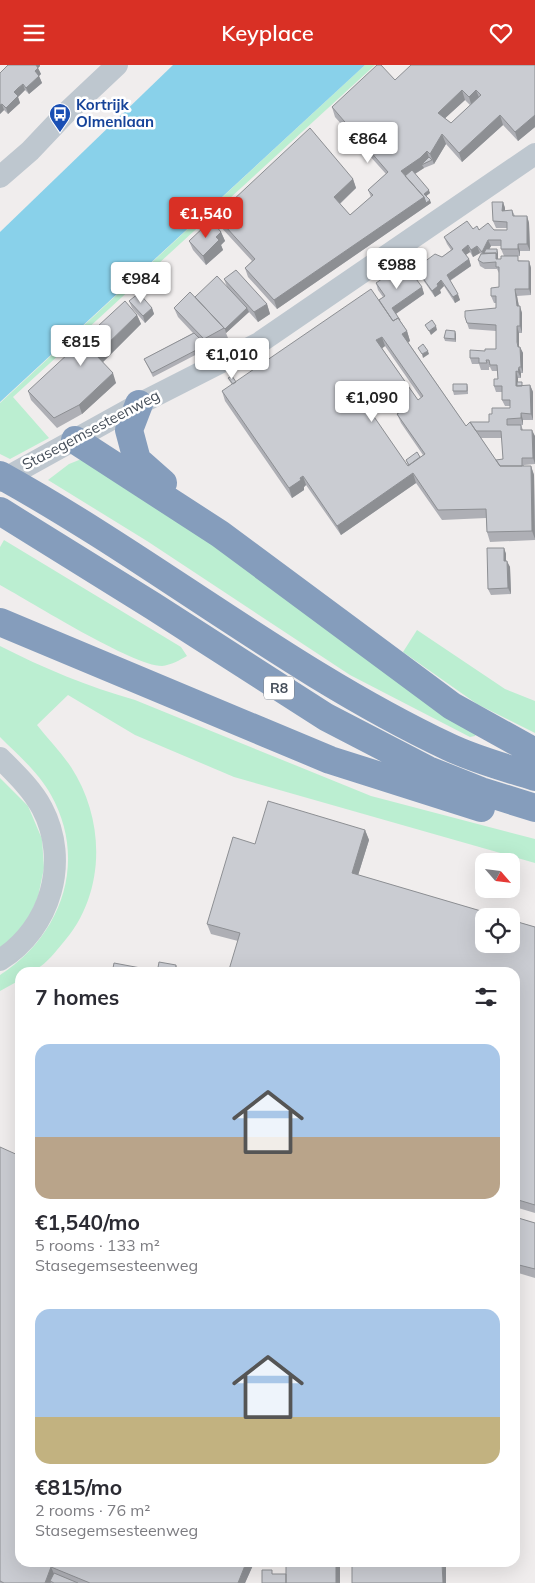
<!DOCTYPE html>
<html lang="en">
<head>
<meta charset="utf-8">
<style>
	body { margin:0; font-family:Mulish,sans-serif; background:#f2f2f3; color:#2b2b33; height:100vh; display:flex; flex-direction:column; font-size:19px; white-space:nowrap }
	* { box-sizing:border-box; margin:0 }
	p { font-size:16px; color:#7c7c81 }
	.icon { flex:none; width:28px; height:28px; fill:none; stroke:currentColor; stroke-width:2; stroke-linecap:round; stroke-linejoin:round }
	.map { position:relative; flex:1; overflow:hidden }
	.side { position:absolute; left:15px; top:902px; width:505px; height:600px; display:flex; flex-direction:column; background:#fff; border-radius:15px; box-shadow:0 5px 20px #0002 }
	.side>* { flex:none }
	.needle { width:32px; rotate:118deg }
	.fabs { position:absolute; left:475px; top:788px; display:grid; gap:10px }
	.fabs a { display:grid; place-items:center; width:45px; height:45px; border-radius:10px; background:#fff; box-shadow:0 5px 20px #0002; font-size:25px }
	.price { position:absolute; translate:-50% -42px; padding:0 11px; border-radius:5px; background:#fff; color:#222; font-size:16px; line-height:32px; filter:drop-shadow(0 1px 2px #0008) }
	.price::after { content:''; position:absolute; left:50%; top:30px; width:15px; height:11px; margin-left:-8px; background:inherit; clip-path:polygon(0 0,100% 0,50% 100%) }
	.price.current { background:#d93025; color:#fff }
	ul { padding:0; list-style:none }
	li { display:grid; align-content:center; gap:10px; height:265px; padding:0 20px }
	li span { display:grid; place-items:center; height:155px; border-radius:15px; color:#555 }
	li>.icon { margin-inline-start:auto }
	span .icon { width:90px; height:90px; fill:#fffc; stroke-width:1 }
	li b { font-size:21px }
	h2 { display:flex; justify-content:space-between; align-items:center; height:60px; padding:0 20px; font-size:21px }
	header { display:flex; justify-content:space-between; align-items:center; height:65px; padding:0 20px; background:#d93025; color:#fff; font-size:22px; font-weight:600 }
	.map>svg:first-child { display:block }
</style>
</head>
<body>
<header><svg class="icon" aria-label="menu" viewBox="0 0 24 24"><path d="M4 6h16M4 12h16M4 18h16"/></svg>Keyplace<svg class="icon" aria-label="heart" viewBox="0 0 24 24"><path d="M12 20l-8-8c-3-5 5-10 8-4 3-6 11-1 8 4z"/></svg></header>
<div class="map">
<svg width="535" height="1518" viewBox="0 0 535 1518">
	<rect width="100%" height="100%" fill="#f0eded"/>
	<path fill="#bbeed1" d="M365,0H375L13,332L49,373L10,394L0,389V338Z
		M79,395H89L102,401L477,667L475,671L470,672L350,610L147,476L48,415L69,399Z
		M4,475L181,582L187,591C180,595 171,600 162,601C133,601 31,537 0,520V482Z
		M417,565L505,624L535,636V668L477,639L403,587Z
		M0,581C43,603 89,622 135,635L371,731L535,774V798L234,712L135,670L68,630L37,660C48,674 61,687 71,702C106,756 106,830 62,879C50,893 40,908 20,908V915L0,926V910C62,870 88,796 51,730C39,708 18,690 0,672Z
		M0,713L28,741L42,774L44,803L38,832L29,853L18,869L0,884Z"/>
	<path fill="#89d1ea" d="M173,0H365L0,337V167Z"/>
	<g fill="none" stroke-linecap="round" stroke-linejoin="round">
		<path stroke="#bec7cf" stroke-width="22" d="M0,112L30,86L66,48L117,0
			M0,416L139,339L259,278L535,89
			M0,693C15,708 32,724 42,743C70,796 51,863 0,895"/>
		<path stroke="#859dbc" stroke-width="28" d="M139,339L129,365L137,395L163,418
			M75,375L220,469L452,641L535,687
			M0,410C154,495 290,607 449,682C476,695 507,703 535,712
			M0,446L153,541L326,652L428,705L481,726L535,743
			M0,557L330,695L481,743"/>
	</g>
	<path fill="#aeafb5" fill-rule="evenodd" d="M8,0H40V1L38,3L41,9L39,11L42,18L29,29L25,25L18,32L20,38L8,49L4,45L0,49V8Z
		M535,0V62L518,76L503,60L462,97L446,79L434,99L424,103L415,109L430,128L426,131L431,138L277,244L248,212L245,203L252,196L219,160L216,151L353,114L356,123L340,139L350,150L371,132L368,125L386,109L335,52L332,42L395,15ZM465,35L470,40L451,58L445,53Z
		M503,137L505,143V146L512,145L515,151H527L529,158L530,186H520V191H504L501,184V181H491L489,184L498,188V194L529,196L531,203V230L517,231L519,241L522,248V268H519V282H520L523,288V308H521V313H518V317L523,321L530,320L533,327V355H523V360H509H521L523,365L535,371V399L524,400V401H531L534,410L535,475L490,477L487,467L486,453L442,455L416,418L341,470L306,420L304,422V425L292,433L225,336L222,326L232,320L228,313L236,317L383,232L378,225L376,218L406,211L422,222L424,229L396,249L407,266L410,276L408,277L466,361L489,357L492,349L510,343V341H505L502,335V327H496L494,321L498,314L497,306H492L490,302H489V305H481L479,299H472L470,293L485,286L496,284V266L469,264L465,252L496,243V238H494L491,231L499,222V208L497,204H485L480,201L478,195L481,189L480,188L473,192L470,187L466,190L469,194L471,201L450,216L460,235L455,238L444,221L440,225L441,228L435,232L421,212L418,206L421,204L420,200L442,192L451,185L447,179L444,172L473,164L507,165V163H496L493,156ZM385,281L421,333L418,335L382,283ZM391,338L398,348L397,349L401,358L423,390L420,392L406,395L408,400V401L373,351ZM481,373H502L503,394L496,395Z
		M210,165L221,167L225,176L221,180L223,185L206,200L193,185L189,176Z
		M224,214L267,239L270,249L258,257L249,247L226,268L228,273L153,312L144,294L193,268L178,252L174,243L195,232L227,222Z
		M129,236L152,243L154,249L145,258L132,243Z
		M137,250L141,259L103,297L116,318L82,349L57,363L31,335L28,326Z
		M456,269V277L445,276L444,273Z
		M467,319L468,322V329L454,330L453,326Z
		M504,483L506,489V496L510,502L511,529L491,530L488,524Z
		M365,765L369,775L358,810L535,862V1148L515,1142V908L238,876L211,869L207,859Z
		M0,1082L20,1498H254L245,1518H0Z
		M515,1152L535,1158V1213L515,1207Z"/>
	<path fill="#8d8f93" d="M35,0H40V1L38,3L41,9L37,13L35,6Z
		M39,11L42,18L29,29L26,23Z
		M23,19L25,25L18,32L20,38L8,49L6,43L14,27Z
		M462,25L465,35L441,57L438,48Z
		M476,25L480,35L472,42L469,32Z
		M2,39L4,45L0,49V40Z
		M500,50L503,60L462,97L459,88Z
		M535,50V62L518,76L515,67Z
		M442,69L446,79L434,99L430,89Z
		M427,86L430,96L422,100L424,103L405,115L401,106Z
		M353,114L356,123L337,141L334,132Z
		M429,125L430,128L425,132L424,129Z
		M424,132L430,135L431,138L277,244L274,235Z
		M503,137L505,143V152L502,146Z
		M527,151L529,158L530,186L527,179Z
		M221,167L225,176L221,180L223,185L206,200L203,191L216,172Z
		M488,175L491,181L485,192H484L482,187Z
		M518,179L520,186V191L518,184Z
		M468,180L470,187L464,191L462,185Z
		M477,181L480,188L473,192L471,185Z
		M497,184L498,188V201L496,194Z
		M469,194L471,201L449,216L447,210Z
		M529,196L531,203V230L529,224Z
		M441,215L444,221L440,225L441,228L435,232L432,226L437,219Z
		M422,222L424,229L394,250L392,243Z
		M515,224L517,231L520,248L517,241Z
		M458,229L460,235L455,238L453,232Z
		M267,239L270,249L258,257L254,247Z
		M520,241L522,248V268L520,261Z
		M152,243L154,249L145,258L143,251Z
		M247,243L249,247L226,268L225,264Z
		M137,250L141,259L100,300L96,290Z
		M436,261L437,265L431,270L429,266Z
		M517,261L519,268V283L518,282L517,277Z
		M407,266L410,276L406,279L402,269Z
		M455,266L456,269V277L455,274Z
		M382,272L385,281L380,285L376,275Z
		M520,282L523,288V308L521,302Z
		M428,286L429,289L423,293L422,289Z
		M519,302L521,308V313L518,307Z
		M516,306L518,313V324L516,321Z
		M113,308L116,318L82,349L79,340Z
		M530,320L533,327V355L531,349Z
		M387,329L391,338L371,352L368,343Z
		M521,348L523,355V360L521,353Z
		M532,365L535,371V399L533,393Z
		M531,401L534,410L535,474L532,466Z
		M413,408L416,418L341,470L337,461Z
		M303,411L306,420L304,422V425L292,433L289,423Z
		M504,483L506,489V503L504,496Z
		M507,496L510,502L511,529L508,523Z
		M365,765L369,775L356,817L352,808Z
		M176,900L179,908H175Z
		M246,1498H254L245,1518H238Z
		M336,1498H340V1518H336Z
		M442,1498H446V1518H443Z
		M51,1502L55,1511L50,1516L51,1518H45Z"/>
	<path fill="#caccd2" stroke="#8d8f93" fill-rule="evenodd" d="M8,0H36L38,3L35,6L39,11L26,23L23,19L18,23L14,27L18,31L6,43L2,39L0,40V8Z
		M377,0H381L395,15L411,0H535V50L515,67L500,50L459,88L442,69L430,89L427,86L420,93L401,106L424,132L274,235L245,203L255,194L216,151L310,63L353,114L334,132L350,150L373,130L368,125L388,107L332,42ZM462,25L469,32L476,25L481,30L451,58L438,48Z
		M429,92L432,95L421,100Z
		M412,105L429,125L424,129L430,135L426,138L424,132L405,111Z
		M492,137H503L502,146L512,145L513,151H527V179H518V184H501V175H488L482,187L477,181L471,185L468,180L462,185L469,194L447,210L458,229L453,232L441,215L437,219L438,221L432,226L418,206L422,203L420,200L435,189L442,192L453,184L444,172L467,156L473,164L477,161L479,165L488,158L494,165H507V157L493,156Z
		M206,160L210,165L215,160L221,167L216,172L219,175L203,191L189,176Z
		M486,184H497V191L496,188H484Z
		M496,188V194H501V191H518V196H529V224H515L517,241H520V261H517V277L518,282H520L521,302H519L518,307L516,306V321L530,320L531,349L521,348V353L507,354V360H521V365H532L533,393H522V401H500L496,395L503,394L501,366H476L470,357H489V349H492V343H510V335H502V321H494V314H498L497,300H490L489,295H486L487,298H479V293H470V285L485,286V284H496V260L467,258L465,252V246L496,243V231H491V223L499,222V202H496V197L483,198L478,195L481,189Z
		M399,202L406,211L411,207L422,222L392,243L400,255L398,253L393,256L379,235L385,231L376,218Z
		M236,205L267,239L254,247L224,214Z
		M217,211L247,243L225,264L195,232Z
		M371,224L393,256L398,253L407,266L402,269L466,361L470,357L500,401H531L532,466L487,467L486,444L438,445L413,408L337,461L303,411L300,413L301,415L289,423L222,326ZM382,272L423,331L418,335L376,275ZM387,329L400,347L397,349L425,389L408,401L368,343Z
		M190,227L224,263L204,274L174,243Z
		M139,228L152,243L143,251L129,236Z
		M125,236L137,250L96,290L113,308L79,340L54,353L28,326Z
		M432,255L436,261L429,266L425,260Z
		M446,265L455,266V274L444,273Z
		M194,268L206,280L152,308L144,294Z
		M423,279L428,286L422,289L418,283Z
		M232,311L236,317L233,319L228,313Z
		M517,317H522V321H517Z
		M453,319H467V326H453Z
		M417,387L420,392L409,400L406,395Z
		M487,483H504V496H507L508,523L488,524Z
		M268,736L365,765L352,808L498,851H484V879H511V855L535,862V1140L515,1134V908H228L240,868L207,859L233,772L255,779Z
		M159,897L176,900L175,908H157Z
		M114,898L146,904L145,908H112Z
		M0,1082L20,1091V1498H246L238,1518H90L51,1502L45,1518H4L0,1516Z
		M515,1152L535,1158V1204L515,1199Z
		M286,1498H336V1518H286Z
		M352,1498H442L443,1518H352Z
		M262,1505H272V1509H286V1518H262Z
		M54,1508L78,1518H54L50,1516Z"/>
	<defs>
		<g id="bus-pin" transform="scale(1.125)"><path d="M0 17L-7.5 6A9.5 9.5 0 1 1 7.5 6Z" fill="#1a4fb4" stroke="#fff"/><path d="M-5-6H5V4H4V6H2V4H-2V6H-4V4H-5ZM-3.5-4V0h7V-4ZM-3.5 1.2v1.5H-2V1.2ZM2 1.2v1.5H3.5V1.2Z" fill="#fff"/></g>
	</defs>
	<g fill-rule="evenodd">
		<use href="#bus-pin" x="60" y="49"/>
	</g>
	<g text-anchor="middle" stroke-width="5" stroke-linejoin="round" paint-order="stroke">
		<rect fill="#fff" stroke="#7e848c" stroke-width="1" x="264" y="611.5" width="30" height="23" rx="4"/>
		<g font-size="14" font-weight="bold" fill="#464f5a">
			<text x="279" y="628">R8</text>
		</g>
		<g font-size="15" font-weight="bold" fill="#164399" stroke="#fff" text-anchor="start">
			<text x="76" y="45">Kortrijk<tspan x="76" dy="17">Olmenlaan</tspan></text>
		</g>
		<g font-size="15" fill="#464f5a" stroke="#fff">
			<text transform="translate(91 365) rotate(-28)" y="5">Stasegemsesteenweg</text>
		</g>
	</g>
</svg>
<div class="fabs">
<a><svg class="needle" viewBox="-14 -14 28 28"><path d="M0-13l5 13h-10z" fill="#e53935"/><path d="M0 13l5-13h-10z" fill="#7c7c81"/></svg></a>
<a><svg class="icon" aria-label="locate" viewBox="0 0 24 24"><circle cx="12" cy="12" r="6"/><path d="M12 2v4M12 18v4M2 12h4M18 12h4"/></svg></a>
</div>
<b class="price" style="left:368px;top:99px">€864</b>
<b class="price current" style="left:206px;top:174px">€1,540</b>
<b class="price" style="left:397px;top:225px">€988</b>
<b class="price" style="left:141px;top:239px">€984</b>
<b class="price" style="left:81px;top:302px">€815</b>
<b class="price" style="left:232px;top:315px">€1,010</b>
<b class="price" style="left:372px;top:358px">€1,090</b>
<section class="side">
<h2>7 homes<svg class="icon" aria-label="filters" viewBox="0 0 24 24"><path d="M4 7h16M4 17h16"/><circle cx="9" cy="7" r="2"/><circle cx="15" cy="17" r="2"/></svg></h2>
<ul>
<li><span style="background:linear-gradient(#a9c7e8 60%,#b9a48a 0)"><svg class="icon" aria-label="home" viewBox="0 0 24 24"><path d="M3 11l9-7 9 7M6 9v11h12V9"/></svg></span><div><b>€1,540/mo</b><p>5 rooms · 133 m²</p><p>Stasegemsesteenweg</p></div></li>
<li><span style="background:linear-gradient(#a9c7e8 70%,#c2b280 0)"><svg class="icon" aria-label="home" viewBox="0 0 24 24"><path d="M3 11l9-7 9 7M6 9v11h12V9"/></svg></span><div><b>€815/mo</b><p>2 rooms · 76 m²</p><p>Stasegemsesteenweg</p></div></li>
</ul>
</section>
</div>
</body>
</html>
